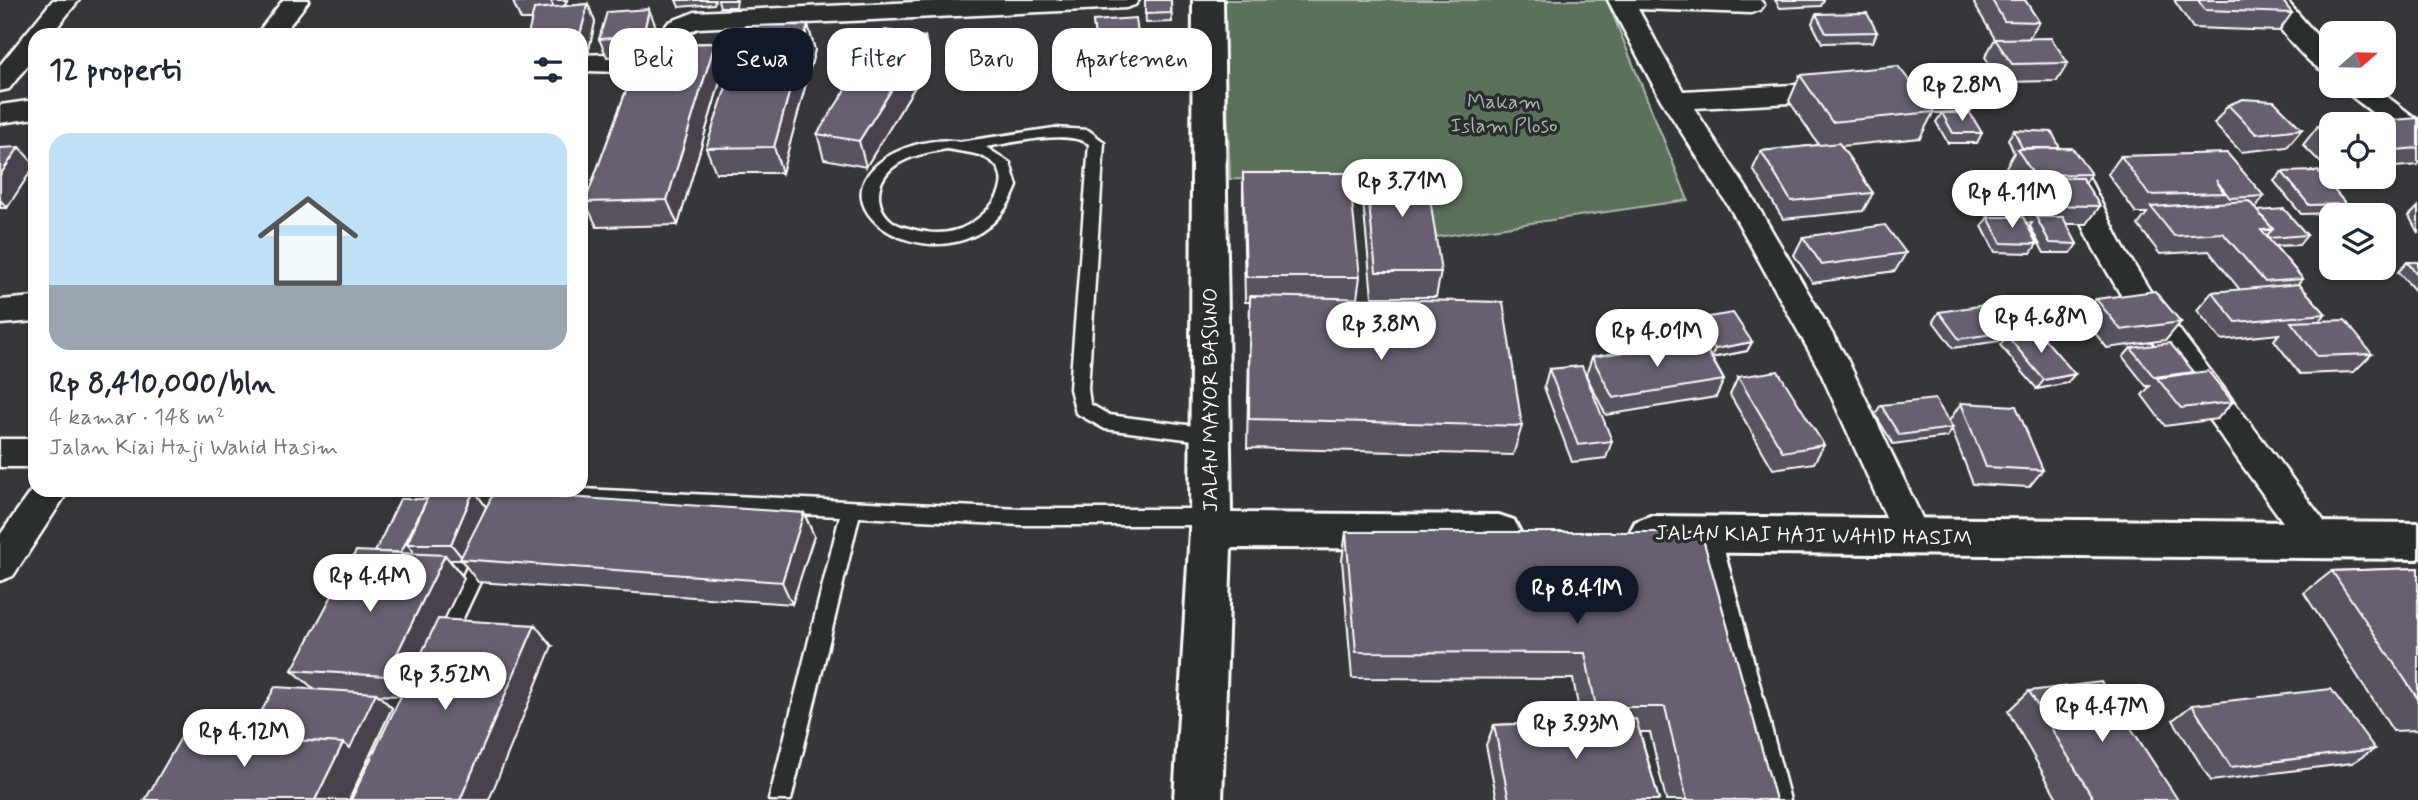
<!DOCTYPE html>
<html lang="id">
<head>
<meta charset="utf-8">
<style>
	body { margin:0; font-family:Mynerve,sans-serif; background:#f2f2f3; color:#1f2937; height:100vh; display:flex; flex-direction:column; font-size:26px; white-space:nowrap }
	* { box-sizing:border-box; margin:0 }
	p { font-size:23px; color:#747a83 }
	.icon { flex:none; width:38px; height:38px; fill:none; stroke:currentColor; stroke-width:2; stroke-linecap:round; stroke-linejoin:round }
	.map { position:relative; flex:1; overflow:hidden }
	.drawer { position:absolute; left:28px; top:28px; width:560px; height:469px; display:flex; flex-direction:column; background:#fff; border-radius:21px; box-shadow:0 2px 5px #0004 }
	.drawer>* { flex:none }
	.hud { position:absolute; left:609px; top:28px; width:665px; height:63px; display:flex; gap:14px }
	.needle { width:46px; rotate:70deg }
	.buttons { position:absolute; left:2319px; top:21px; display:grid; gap:14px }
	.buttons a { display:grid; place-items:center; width:77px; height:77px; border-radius:14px; background:#fff; box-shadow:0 2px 5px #0004; font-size:35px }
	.price { position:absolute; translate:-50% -60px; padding:0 16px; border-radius:24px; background:#fff; color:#222; font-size:23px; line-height:46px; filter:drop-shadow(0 2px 4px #0008) }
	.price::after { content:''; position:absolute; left:50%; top:42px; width:21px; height:16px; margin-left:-10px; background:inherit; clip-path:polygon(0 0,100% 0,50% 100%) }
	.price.active { background:#111827; color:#fff }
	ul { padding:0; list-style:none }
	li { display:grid; align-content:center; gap:14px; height:371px; padding:0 21px }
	li span { display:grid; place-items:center; height:217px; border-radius:21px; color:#555 }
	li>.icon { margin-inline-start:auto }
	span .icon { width:126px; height:126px; fill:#fffc; stroke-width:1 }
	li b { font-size:30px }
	h2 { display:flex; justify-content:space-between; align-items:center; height:84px; padding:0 21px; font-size:30px }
	.pill { padding:0 24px; border-radius:21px; background:#fff; box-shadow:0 2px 5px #0004; font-size:24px; line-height:63px }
	.pill.active { background:#111827; color:#fff }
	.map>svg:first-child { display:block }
</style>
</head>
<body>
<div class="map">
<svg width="2418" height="800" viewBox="0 0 2418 800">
	<rect width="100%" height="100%" fill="#36373b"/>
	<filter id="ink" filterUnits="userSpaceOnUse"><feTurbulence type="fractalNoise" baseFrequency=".0143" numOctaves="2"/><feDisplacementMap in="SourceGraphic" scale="14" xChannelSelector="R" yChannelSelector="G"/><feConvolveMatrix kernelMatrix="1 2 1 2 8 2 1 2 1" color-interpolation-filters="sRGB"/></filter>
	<g filter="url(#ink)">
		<path fill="#5b715c" stroke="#adb8ae" stroke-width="2" d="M1223,0H1607L1688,200L1437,237L1415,184L1230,179Z"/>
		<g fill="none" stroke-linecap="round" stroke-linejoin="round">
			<g stroke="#fff" stroke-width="5">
				<path id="lane" d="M1054,128L1088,130L1104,142L1088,389L1090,404L1109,415L1210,428L1216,430L1219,435L1216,440L1210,442L1105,429L1076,413L1070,389L1089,144C1066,129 1013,143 986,147L1010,163L1017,186C971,304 797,215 887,157C907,145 936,137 959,142ZM947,149C957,151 969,152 979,155C1027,173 988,220 957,230C939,236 921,232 904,227C877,219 870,187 892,168C907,156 928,152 947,149Z
					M581,489L1021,509H1210L1217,511L1219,517L1217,523L1210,525H1021L859,517L791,800H769L840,516L517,501L509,518L502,521L495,518L493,513L503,490Z
					M1711,526L1718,528L1720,534L1790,800H1768L1702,534L1704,528Z
					M483,546L490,548L493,554L450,646L443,649L436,646L433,640L436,634L476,548Z"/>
			</g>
			<g stroke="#fff" stroke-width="5">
				<path id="street" d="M53,0H79L51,35H35V56L9,89L0,91V65Z
					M283,0H309L282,35H256Z
					M962,0H1139L1135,5L1126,8L698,28C682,34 679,47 667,58C646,76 607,71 581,71V55L637,53L651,44L669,22L695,12Z
					M1608,0H1760L1764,5L1760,10L1751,13L1638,9L1683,91L1830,83L1840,86L1844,92L1840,98L1830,101L1694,108L1754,200L1847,359L1931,537L1926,548L1913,552L1900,548L1819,369L1731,210L1661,100Z
					M2260,0H2286L2331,52V74C2306,68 2275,22 2260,0Z
					M2343,86H2373L2418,120V143L2408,140L2346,92Z
					M35,100V118L0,123V105Z
					M2073,164L2083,167L2087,174L2123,247L2150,291L2330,529L2335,540L2330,551L2317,555L2304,551L2128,307L2094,249L2059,174L2063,167Z
					M35,297V321L0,324V300Z
					M0,439H35V467H0Z
					M35,485V490H69L13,576L0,581V535Z"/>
			</g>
			<g stroke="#fff" stroke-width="6">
				<path id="secondary" d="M1193,0H1223L1231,513L1499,515L1514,520L1520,532L1514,544L1499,549L1231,548L1222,800H1174L1190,530Z
					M1650,516L2418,523V559L1650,552L1635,546L1629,534L1635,522Z"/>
			</g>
			<use href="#lane" fill="#2a2d2e" fill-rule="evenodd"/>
			<use href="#street" fill="#2a2d2e" fill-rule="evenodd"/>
			<use href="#secondary" fill="#2a2d2e" fill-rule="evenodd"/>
		</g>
		<path fill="#59525f" stroke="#fff" stroke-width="2" d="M513,0H567L564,6L588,4L595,22L588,54H581V35L532,20H521L513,2Z
			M676,0H715L714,4L679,7Z
			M718,0H737L736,7H720Z
			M1145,0H1171L1172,22L1146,23Z
			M1775,0H1824L1821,6L1780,8Z
			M1976,0H2025L2039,22L2029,38L2068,63L2057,81L2002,82L1985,57L1995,39L1974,4Z
			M2174,0H2282L2292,13L2279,31L2193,28Z
			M1816,14L1877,32L1873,42L1822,43L1812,23Z
			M1093,21L1138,34L1139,44L1096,47Z
			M808,25L815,50L782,173H716L706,148Z
			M656,27L652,44L715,43L724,68L678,225L597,227L585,202L639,55L607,57L599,39Z
			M925,37L930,62L866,167L824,159L817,134Z
			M1918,71L1981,93L1971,111L1933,113L1920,138L1841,146L1873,193L1863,211L1783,219L1753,169L1761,151L1819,145L1789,101L1800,75L1911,83Z
			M2228,105L2302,129L2287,147L2241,152L2214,124Z
			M1942,113L1982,133L1977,143H1948L1936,122Z
			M2418,118V165L2384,168V124Z
			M2331,125V172H2330L2303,145L2318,126Z
			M2014,130L2060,148L2091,174L2085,183L2100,206L2087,224H2066L2077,244L2071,253H2044L2030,226L2032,223H2026L2037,244L2031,253L1995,252L1982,226L1988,217H2012L2001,196L2013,177L2006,167L2014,153L2008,139Z
			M0,148L7,208H0Z
			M2121,156L2264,196L2255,208L2257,211L2307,235L2299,245L2275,246L2303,279L2298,284L2326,314L2319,321L2372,354L2354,372L2300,374L2274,340L2279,334L2221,340L2197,310L2212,292L2240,290L2209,251L2160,254L2138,225L2147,213H2136L2108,174Z
			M1365,165L1441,272L1436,297H1372L1362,191Z
			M2282,172L2346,204L2338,213L2301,214L2274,181Z
			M1243,173L1360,277L1357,298L1522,426L1513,455L1247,448L1250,302H1245L1243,199Z
			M2418,207V233L2409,216Z
			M1803,237L1906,253L1895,271L1813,283L1794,255Z
			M2407,262H2418V294L2398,272Z
			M2096,299L2181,322L2166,340L2107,348L2082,317Z
			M1939,312L2006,332L1999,341L1953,348L1933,321Z
			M1696,319L1752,342L1747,351L1712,358L1724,380L1716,397L1606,415L1586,375L1592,357L1700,340L1692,329Z
			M2007,336L2067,383L2037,389L2000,345Z
			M2131,348L2194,372L2192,373L2233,402L2217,419L2165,426L2142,395L2150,386H2146L2123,357Z
			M1549,369L1612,441L1606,458L1572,462L1544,387Z
			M1738,377L1824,445L1814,463L1773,469L1730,395Z
			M1961,403L2043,470L2029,487L1973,484L1952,430L1947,437L1893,444L1875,414L1881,405L1949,421Z
			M474,490L486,507L804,513L814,536L792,604L478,582L461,560H450L464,578L444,620L552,646L401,696L378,695L392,708L349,800H145L247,737L314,689L292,670L375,552L427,499Z
			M1346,532H1701L1776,800H1666L1650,732H1640L1659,800H1497L1486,745L1494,725L1581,721L1573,679L1352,678L1342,560Z
			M2418,568V730L2393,731L2304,593L2332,571Z
			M2029,691L2178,800H2058L2008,711Z
			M2192,705L2375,749L2352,763L2211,781L2173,720Z"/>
		<path fill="#49424e" stroke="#fff" stroke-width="2" d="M551,0H567L559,19L551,1Z
			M588,4L595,22L588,54L580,35Z
			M649,9L656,27L650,54L643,36Z
			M808,25L815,50L782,173L774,147Z
			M925,37L930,62L866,167L859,141Z
			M715,43L724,68L678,225L667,200Z
			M19,147L35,165L7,208L0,200V175Z
			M1752,342L1747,351L1711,358L1715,349Z
			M2075,374L2067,383L2037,389L2044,380Z
			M474,490L486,507L464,560L451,544Z
			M427,499L407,544L413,551L409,561L401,552Z
			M804,513L814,536L792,604L782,582Z
			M445,555L464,578L408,696L386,676Z
			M535,625L552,646L489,800H460Z
			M376,693L392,708L349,800H315L343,743Z"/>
		<path fill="#685f6f" stroke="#fff" stroke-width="2" d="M513,0H551L513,2Z
			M1145,0H1171V13L1145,14Z
			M1992,0H2025L2039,22L2004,21Z
			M2198,0H2282L2292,13L2205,10Z
			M588,4L580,35H528L534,9Z
			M649,9L643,36L599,39L607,12Z
			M1867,13L1877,32L1826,33L1816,14Z
			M1136,18L1138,34L1095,37L1093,21Z
			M808,25L774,147L706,148L746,26Z
			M885,30L925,37L859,141L817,134Z
			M2051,38L2068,63L2012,64L1995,39Z
			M715,43L667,200L585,202L643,45Z
			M1898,66L1934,112L1832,122L1800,75Z
			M1962,68L1981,93L1935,95L1918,71Z
			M2243,99L2274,101L2302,129L2256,134L2228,105Z
			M1942,113H1970L1982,133H1953Z
			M2418,118V148L2384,151V124H2343Z
			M2331,125V139L2318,126Z
			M2014,130L2052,132L2060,148H2022Z
			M1839,143L1873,193L1791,201L1761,151Z
			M19,147L0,175V148Z
			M2072,148L2091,174L2034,175L2017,149Z
			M2227,153L2264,196L2230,198L2216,180L2224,193L2149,195L2121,156Z
			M1365,165H1425L1441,272H1376Z
			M2318,171L2346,204L2309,205L2282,172Z
			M1243,173H1349L1360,277H1246Z
			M2012,177L2082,178L2100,206L2027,205Z
			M2249,201L2273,229L2261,230L2303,279L2265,282L2223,233L2174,236L2151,207Z
			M2284,209L2307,235L2270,238L2267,235L2273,229L2257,211Z
			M1988,217H2023L2037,244L2001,243Z
			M2036,217H2063L2077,244L2050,243Z
			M1885,225L1906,253L1822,265L1803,237Z
			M2407,262H2418V275Z
			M2299,284L2326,314L2236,322L2212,292Z
			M2155,291L2181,322L2121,330L2096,299Z
			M1250,296L1503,302L1522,426L1249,419Z
			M1985,305L2006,332L1959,339L1939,312Z
			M1733,313L1752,342L1715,349L1696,319Z
			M2345,320L2372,354L2317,356L2291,322Z
			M2037,330L2075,374L2044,380L2007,336Z
			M1701,340L1724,380L1613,398L1592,357Z
			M2170,343L2194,372L2154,377L2131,348Z
			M1582,366L1612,441L1578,445L1549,369Z
			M1778,371L1824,445L1783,452L1738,377Z
			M2208,371L2233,402L2181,408L2157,378Z
			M1935,399L1953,428L1899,435L1881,405Z
			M1961,403L2016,406L2043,470L1986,467Z
			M431,490H474L451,544H407Z
			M494,492L804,513L782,582L460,559Z
			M400,499H427L401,552H375Z
			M1346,532H1701L1776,800H1687L1665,707H1596L1585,653L1356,652Z
			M356,551L445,555L386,676L292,670Z
			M2418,568V699L2332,571Z
			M438,619L535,625L460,800H351Z
			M2101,682L2178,800H2094L2029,691Z
			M275,687L376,693L350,748L343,743L247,737Z
			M2331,689L2375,749L2231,767L2192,705Z
			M1636,719L1659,800H1509L1494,725Z
			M183,734L343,743L315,800H145Z"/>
	</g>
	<g text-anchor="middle" stroke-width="7" stroke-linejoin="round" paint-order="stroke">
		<g font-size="21" fill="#adb8ae" stroke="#2a2d2e">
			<text x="1504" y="108">Makam<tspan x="1504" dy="24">Islam Ploso</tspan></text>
		</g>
		<g font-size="21" fill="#fff" stroke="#2a2d2e">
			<text transform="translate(1210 400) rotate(-90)" y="7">JALAN MAYOR BASUNO</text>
			<text transform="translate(1814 535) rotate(1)" y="7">JALAN KIAI HAJI WAHID HASIM</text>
		</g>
	</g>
</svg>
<div class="buttons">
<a><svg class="needle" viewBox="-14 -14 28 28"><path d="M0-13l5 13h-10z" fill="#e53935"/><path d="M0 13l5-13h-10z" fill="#747a83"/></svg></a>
<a><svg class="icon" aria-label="locate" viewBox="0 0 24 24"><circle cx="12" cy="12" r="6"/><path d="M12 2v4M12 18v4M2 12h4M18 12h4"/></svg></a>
<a><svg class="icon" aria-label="layers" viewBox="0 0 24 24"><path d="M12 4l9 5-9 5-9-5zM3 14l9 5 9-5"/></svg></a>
</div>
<b class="price" style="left:1962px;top:123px">Rp 2.8M</b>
<b class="price" style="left:1402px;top:219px">Rp 3.71M</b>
<b class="price" style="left:2012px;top:230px">Rp 4.11M</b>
<b class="price" style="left:2041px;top:355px">Rp 4.68M</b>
<b class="price" style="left:1381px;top:362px">Rp 3.8M</b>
<b class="price" style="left:1657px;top:369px">Rp 4.01M</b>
<b class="price" style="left:370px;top:614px">Rp 4.4M</b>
<b class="price active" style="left:1577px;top:626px">Rp 8.41M</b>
<b class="price" style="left:445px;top:712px">Rp 3.52M</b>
<b class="price" style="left:2102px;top:744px">Rp 4.47M</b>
<b class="price" style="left:1576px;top:761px">Rp 3.93M</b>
<b class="price" style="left:244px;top:769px">Rp 4.12M</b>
<div class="hud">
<a class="pill">Beli</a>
<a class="pill active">Sewa</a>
<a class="pill">Filter</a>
<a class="pill">Baru</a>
<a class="pill">Apartemen</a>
</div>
<section class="drawer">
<h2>12 properti<svg class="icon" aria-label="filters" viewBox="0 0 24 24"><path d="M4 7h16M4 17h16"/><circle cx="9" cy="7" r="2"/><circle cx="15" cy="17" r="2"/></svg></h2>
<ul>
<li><span style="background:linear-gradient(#bfe0f5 70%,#9aa5b1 0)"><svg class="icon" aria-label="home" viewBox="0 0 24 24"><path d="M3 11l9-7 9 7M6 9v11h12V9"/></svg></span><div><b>Rp 8,410,000/bln</b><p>4 kamar · 148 m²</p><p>Jalan Kiai Haji Wahid Hasim</p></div></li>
</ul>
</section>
</div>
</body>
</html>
